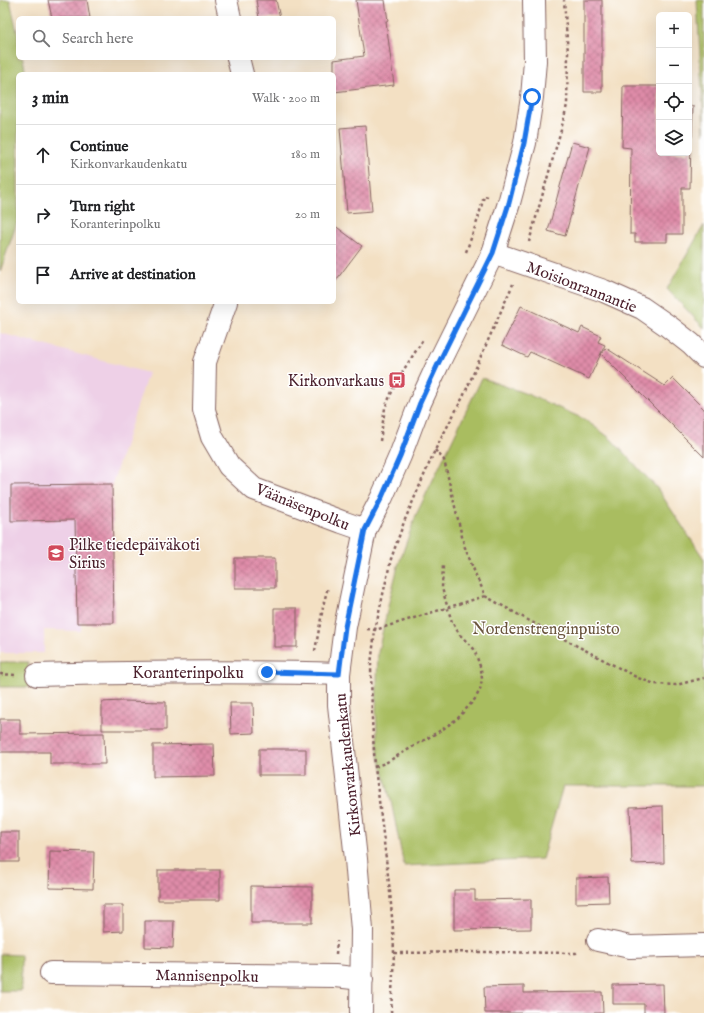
<!DOCTYPE html>
<html lang="en">
<head>
<meta charset="utf-8">
<style>
  :root { --surface:#fff; --page:#f6f6f6; --text:#202124; --muted:#757577; --line:#e0e0e0 }
  body { margin:0; font-family:"IM FELL English",serif; background:var(--page); color:var(--text) }
  .controls { position:absolute; right:12px; top:12px; display:grid; overflow:hidden; border-radius:6px; box-shadow:0 4px 16px #0002 }
  .controls button { width:36px; height:36px; display:grid; place-items:center; padding:0; border:0; border-bottom:1px solid var(--line); background:var(--surface); color:var(--text); font:20px sans-serif }
  .stop { position:absolute; width:12px; height:12px; margin:-9px; border:3px solid #1a73e8; border-radius:50%; background:#fff }
  .stop.end { background:#1a73e8; border-color:#fff; box-shadow:0 1px 4px #0008 }
  .list { margin:0; padding:0; list-style:none }
  h2 { display:flex; justify-content:space-between; align-items:center; height:52px; margin:0; padding:0 16px; font-size:17px }
  h2 small { font-size:13px; font-weight:400; color:var(--muted) }
  .list li { display:grid; grid-template-columns:26px 1fr auto; gap:12px; align-items:center; box-sizing:border-box; height:60px; padding:0 16px; border-top:1px solid var(--line) }
  .list b { display:block; font-size:15px; white-space:nowrap }
  .list p { margin:0; font-size:13px; white-space:nowrap; color:var(--muted) }
  .list em { font-size:13px; font-style:normal; color:var(--muted) }
  .icon { flex:none; width:22px; height:22px; fill:none; stroke:currentColor; stroke-width:2; stroke-linecap:round; stroke-linejoin:round }
  .map { position:relative; flex:none; width:704px; height:1013px; overflow:hidden }
  .search { position:absolute; background:var(--surface); box-shadow:0 4px 16px #0002; left:16px; top:16px; width:320px; height:44px; display:flex; align-items:center; gap:10px; box-sizing:border-box; padding:0 14px; border-radius:6px; color:var(--muted); font-size:15px }
  .panel { position:absolute; background:var(--surface); box-shadow:0 4px 16px #0002; left:16px; top:72px; width:320px; height:232px; border-radius:6px }
  .map>svg:first-child { display:block }
  .built { fill:#eed0e7 }
  .green { fill:#a9bd61; stroke:#7a6e46 }
  .building { fill:url(#building-cross-hatch) }
  .lines { fill:none; stroke-linecap:round; stroke-linejoin:round }
  .street-casing { stroke:#856360; stroke-width:24 }
  .secondary-casing { stroke:#856360; stroke-width:24 }
  .path { stroke:#856360; stroke-width:2.5; stroke-dasharray:3 3; stroke-linecap:butt }
  .street { stroke:#fff; stroke-width:22 }
  .secondary { stroke:#fff; stroke-width:22 }
  .route { stroke:#1a73e8; stroke-width:5 }
  .labels { text-anchor:middle; stroke-width:3; stroke-linejoin:round; paint-order:stroke }
  .street-label { font-size:16px; fill:#4a1f2b; stroke:#fff }
  .poi-label { font-size:16px; fill:#4a1f2b; stroke:#fff; text-anchor:end }
  .park-label { font-size:16px; fill:#6b563e; stroke:#fff }
</style>
</head>
<body>
<div class="map">
<svg width="704" height="1013" viewBox="0 0 704 1013">
  <defs>
    <pattern id="building-cross-hatch" width="8" height="8" patternUnits="userSpaceOnUse"><rect width="8" height="8" fill="#df8ca9"/><path d="M0 0l8 8M0 8l8-8" fill="none" stroke="#b7728a"/></pattern>
  </defs>
  <rect width="100%" height="100%" fill="#fff"/>
  <filter id="ink" filterUnits="userSpaceOnUse"><feTurbulence type="fractalNoise" baseFrequency=".025" numOctaves="2"/><feDisplacementMap in="SourceGraphic" scale="8" xChannelSelector="R" yChannelSelector="G"/><feConvolveMatrix kernelMatrix="1 2 1 2 8 2 1 2 1" color-interpolation-filters="sRGB"/></filter>
  <filter id="wash" filterUnits="userSpaceOnUse"><feTurbulence type="fractalNoise" baseFrequency=".012" numOctaves="4" result="noise"/><feDisplacementMap in="SourceGraphic" scale="16" xChannelSelector="R" yChannelSelector="G"/><feGaussianBlur stdDeviation="0.9" result="paint"/><feColorMatrix in="noise" values="0 0 0 0 0 0 0 0 0 0 0 0 0 0 0 0 0 1.4 0 .05"/><feComposite in="paint" operator="in"/></filter>
  <g filter="url(#wash)">
    <rect width="100%" height="100%" fill="#f3e0c3"/>
    <path class="built" d="M0,333L148,373L112,484L114,623H81V631L44,630V653H0Z"/>
    <path class="green" d="M0,0H10L18,36V58H23L26,74H18V219L0,272Z
      M697,0H704V134Z
      M704,225V328L667,289Z
      M482,378L527,394L584,419L610,438L657,488L704,559V786H563L542,859L404,866L391,801L378,753L376,709L378,652L389,602L398,566L416,515Z
      M0,662H28L30,687H0Z
      M0,954L21,955V991H0Z"/>
    <g id="blocks">
      <path class="building" d="M48,0H87L90,18H52Z
        M256,0H276L280,18H259Z
        M356,0H385L388,21H386L394,85L334,92V60L364,56Z
        M584,0H602V92H584Z
        M623,86H659V153H689V106H693L692,137L691,136L690,188H682V234H667V242H635V234H630L631,148L622,147Z
        M365,126L372,211L347,213L340,128Z
        M572,142L590,147L565,236L548,231Z
        M334,225L362,246L334,283Z
        M521,306L579,333L582,327L601,336L598,342L605,345L589,379L530,352L527,357L502,345Z
        M606,348L665,386L673,378L704,409V457L601,354Z
        M112,484L114,623H77L75,520L11,521V485Z
        M235,558H275V588H235Z
        M274,608H297V647H274Z
        M122,701L166,702V730H102V702Z
        M230,703H253L254,733L231,734Z
        M0,719H20V734L104,733L105,764H50V752H0Z
        M214,744L215,776L153,777V745Z
        M259,749H306V775H259Z
        M663,806L664,863L632,864L630,807Z
        M0,832H19V862H0Z
        M50,851L94,852L93,889L49,888Z
        M158,870H220V900H158Z
        M608,877L609,902L576,903V878Z
        M251,886L312,887V923H251Z
        M454,890H475V900L531,899V929L454,930Z
        M103,905H123V931L103,932Z
        M145,921H174L173,948L145,947Z
        M663,984L664,1013H644V1004H613V985Z
        M524,986V993L602,992L603,1013H485L484,987Z"/>
    </g>
  </g>
  <g filter="url(#ink)">
    <use href="#blocks" fill-opacity="0" stroke="#856360" stroke-width="1"/>
    <g class="lines">
      <g class="street-casing">
        <path id="street" d="M226,0L230,18
          M238,58L242,74
          M493,253L604,291L642,308L668,326L691,344L704,357
          M226,302L205,362L204,410L212,437L229,466L254,489L342,522L365,530
          M37,675C138,672 238,671 339,674
          M598,940L630,947L704,945
          M51,973L335,976L362,979"/>
      </g>
      <g class="secondary-casing">
        <path id="secondary" d="M361,1013L362,930L356,859L339,705V674L345,627L365,530L382,497L400,456L420,403L438,364L493,253L509,203L525,143L532,97L535,61L534,0"/>
      </g>
      <path class="path" d="M529,242L561,130L567,105L568,53L564,0
        M466,252L478,219L484,196L488,197
        M380,441L385,408L397,380L423,340
        M435,450L444,460L464,545L477,578L482,588L485,596L528,620L638,678L655,684L676,685L704,678
        M367,629L375,630L485,596
        M315,651L324,602L328,587
        M0,674L15,675
        M375,767L387,762L443,729L458,718L475,699L480,690L482,679L481,669L474,649L460,635L452,622L448,609L442,588L443,565
        M394,953L480,952L576,953L579,951
        M336,954L337,941
        M391,1013L394,953L393,930L390,892L375,767L372,720L371,665L375,630L391,559L404,522L435,450L463,397L513,284"/>
      <use href="#street" class="street"/>
      <use href="#secondary" class="secondary"/>
    </g>
  </g>
  <g class="lines" filter="url(#ink)">
    <path class="route" d="M267,672L339,674L345,627L365,530L382,497L400,456L420,403L438,364L493,253L509,203L524,143L532,97"/>
  </g>
  <defs>
    <g id="bus-square" transform="scale(0.9)"><rect x="-9" y="-9" width="18" height="18" rx="4" fill="#d1495b" stroke="#fff"/><path d="M-5-6H5V4H4V6H2V4H-2V6H-4V4H-5ZM-3.5-4V0h7V-4ZM-3.5 1.2v1.5H-2V1.2ZM2 1.2v1.5H3.5V1.2Z" fill="#fff"/></g>
    <g id="school-square" transform="scale(0.9)"><rect x="-9" y="-9" width="18" height="18" rx="4" fill="#d1495b" stroke="#fff"/><path d="M0-5L7-2L0 1L-7-2ZM-4 1L0 2.5L4 1V4Q0 6-4 4Z" fill="#fff"/></g>
  </defs>
  <g fill-rule="evenodd">
    <use href="#bus-square" x="397" y="380"/>
    <use href="#school-square" x="56" y="553"/>
  </g>
  <g class="labels">
    <g class="street-label">
      <text transform="translate(582 286) rotate(21)" y="6">Moisionrannantie</text>
      <text transform="translate(303 506) rotate(22)" y="6">Väänäsenpolku</text>
      <text x="188" y="678">Koranterinpolku</text>
      <text transform="translate(347 765) rotate(-96)" y="6">Kirkonvarkaudenkatu</text>
      <text transform="translate(207 975) rotate(1)" y="6">Mannisenpolku</text>
    </g>
    <g class="poi-label">
      <text x="384" y="386">Kirkonvarkaus</text>
      <text x="69" y="550" text-anchor="start">Pilke tiedepäiväkoti<tspan x="69" dy="18">Sirius</tspan></text>
    </g>
    <g class="park-label">
      <text x="546" y="634">Nordenstrenginpuisto</text>
    </g>
  </g>
</svg>
<div class="controls">
<button>+</button>
<button>−</button>
<button><svg class="icon" aria-label="locate" viewBox="0 0 24 24"><circle cx="12" cy="12" r="6"/><path d="M12 2v4M12 18v4M2 12h4M18 12h4"/></svg></button>
<button><svg class="icon" aria-label="layers" viewBox="0 0 24 24"><path d="M12 4l9 5-9 5-9-5zM3 14l9 5 9-5"/></svg></button>
</div>
<div class="stop" style="left:532px;top:97px"></div>
<div class="stop end" style="left:267px;top:672px"></div>
<div class="search"><svg class="icon" aria-label="search" viewBox="0 0 24 24"><circle cx="10" cy="10" r="6"/><path d="M15 15l6 6"/></svg>Search here</div>
<section class="panel">
<h2>3 min<small>Walk · 200 m</small></h2>
<ul class="list">
<li><svg class="icon" aria-label="ahead" viewBox="0 0 24 24"><path d="M12 20V5M6 11l6-6 6 6"/></svg><div><b>Continue</b><p>Kirkonvarkaudenkatu</p></div><em>180 m</em></li>
<li><svg class="icon" aria-label="right" viewBox="0 0 24 24"><path d="M7 20v-9h11M14 6l5 5-5 5"/></svg><div><b>Turn right</b><p>Koranterinpolku</p></div><em>20 m</em></li>
<li><svg class="icon" aria-label="arrive" viewBox="0 0 24 24"><path d="M6 21V4h12l-3 4 3 4H6"/></svg><div><b>Arrive at destination</b></div></li>
</ul>
</section>
</div>
</body>
</html>
